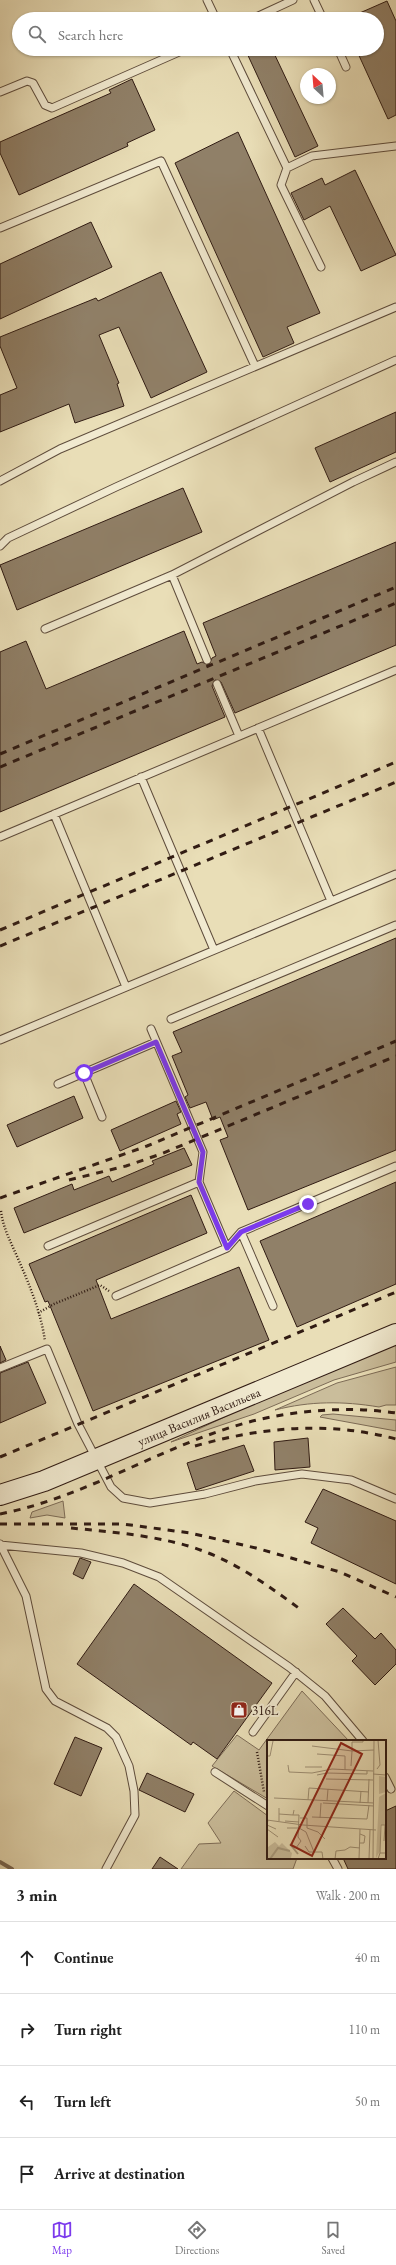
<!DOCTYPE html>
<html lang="en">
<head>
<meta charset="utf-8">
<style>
  :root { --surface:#fff; --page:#f6f6f6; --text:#222; --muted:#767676; --line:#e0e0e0; --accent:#7c3aed }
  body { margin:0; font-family:"EB Garamond",serif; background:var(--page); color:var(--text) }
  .compass { position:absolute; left:300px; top:68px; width:36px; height:36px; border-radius:50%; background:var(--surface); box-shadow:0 1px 3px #0004; rotate:334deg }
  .stop { position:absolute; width:12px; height:12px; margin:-9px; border:3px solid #7c3aed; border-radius:50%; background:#fff }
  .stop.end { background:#7c3aed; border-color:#fff; box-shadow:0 1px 4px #0008 }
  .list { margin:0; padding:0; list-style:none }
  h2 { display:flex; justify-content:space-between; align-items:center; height:52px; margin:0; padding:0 16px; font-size:17px }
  h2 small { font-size:13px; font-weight:400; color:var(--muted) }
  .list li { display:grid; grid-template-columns:26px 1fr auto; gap:12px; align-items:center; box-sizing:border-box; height:72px; padding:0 16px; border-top:1px solid var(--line) }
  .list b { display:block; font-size:15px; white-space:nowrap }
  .list em { font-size:13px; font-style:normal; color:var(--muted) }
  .icon { flex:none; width:22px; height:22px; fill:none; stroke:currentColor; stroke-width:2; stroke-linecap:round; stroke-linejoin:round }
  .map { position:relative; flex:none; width:396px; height:1869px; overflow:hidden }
  .search { position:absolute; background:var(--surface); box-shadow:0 1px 3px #0004; left:12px; right:12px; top:12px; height:44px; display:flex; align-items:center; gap:10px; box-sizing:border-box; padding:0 14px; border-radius:22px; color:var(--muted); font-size:15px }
  .sheet { height:340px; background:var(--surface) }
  nav { display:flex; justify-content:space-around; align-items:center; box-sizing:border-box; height:56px; border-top:1px solid var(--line); background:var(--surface); font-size:11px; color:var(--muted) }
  nav a { display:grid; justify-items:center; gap:2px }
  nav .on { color:var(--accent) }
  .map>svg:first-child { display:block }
  .green { fill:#cabd9b; stroke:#7d6c57 }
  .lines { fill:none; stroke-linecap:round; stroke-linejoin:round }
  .stream { stroke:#796854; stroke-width:4 }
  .building { fill:#908068; stroke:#301b13 }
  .service-casing { stroke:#5e4c3c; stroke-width:9 }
  .secondary-casing { stroke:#301b13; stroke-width:22 }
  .path { stroke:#301b13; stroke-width:2.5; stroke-dasharray:1 2; stroke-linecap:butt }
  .service { stroke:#f1ead0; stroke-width:7 }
  .secondary { stroke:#f1ead0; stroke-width:20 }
  .rail { stroke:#301b13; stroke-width:3; stroke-dasharray:7 7; stroke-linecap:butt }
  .route { stroke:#7c3aed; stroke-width:5 }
  .labels { text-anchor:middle; stroke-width:4; stroke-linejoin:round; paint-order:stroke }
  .street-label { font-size:13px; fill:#301b13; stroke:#f1ead0 }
  .poi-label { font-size:13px; fill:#301b13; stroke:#f1ead0; text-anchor:start }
  .inset-river { fill:none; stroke:#aa9c7f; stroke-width:2 }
  .inset-road { fill:none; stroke:#9f9075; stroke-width:1 }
  .view { fill:#8f2418; fill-opacity:0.15; stroke:#8f2418; stroke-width:2 }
  .inset-edge { fill:none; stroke:#301b13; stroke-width:2 }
</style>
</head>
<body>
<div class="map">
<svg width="396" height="1869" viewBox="0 0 396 1869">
  <rect width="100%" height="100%" fill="#e9deb7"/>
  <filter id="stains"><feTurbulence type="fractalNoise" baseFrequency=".005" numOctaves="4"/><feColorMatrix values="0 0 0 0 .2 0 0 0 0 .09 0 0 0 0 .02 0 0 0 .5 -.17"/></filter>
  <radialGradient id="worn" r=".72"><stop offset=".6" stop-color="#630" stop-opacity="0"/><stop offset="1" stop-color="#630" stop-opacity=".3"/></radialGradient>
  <path class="green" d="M396,1343V1362L334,1380L254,1414L171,1442L293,1385Z
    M396,1367V1405H386L379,1407C343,1401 310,1401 275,1410L337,1383Z
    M333,1414L396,1420V1431L320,1417L322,1415Z
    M63,1501L65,1518L47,1515L30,1518L32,1512Z
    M302,1691L349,1741H268V1799L212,1766L237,1735L259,1750Z
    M234,1791L268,1816V1858H297L293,1869H181L199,1844L221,1843L208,1823Z"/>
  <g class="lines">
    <path class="stream" d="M0,1862L12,1869"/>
  </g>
  <path class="building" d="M387,1L396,21V115L388,119L356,49H377V19H346Z
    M245,49H272L318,146L295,157Z
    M132,79L155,130L127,143L128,146L19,195L0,153V142L111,93L109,90Z
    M238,132L320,313L287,327L294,343L263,357L175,163Z
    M355,170L396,255L361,271L330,206L304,220L291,193L322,178L325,185Z
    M91,222L112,267L0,319V264Z
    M161,272L207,372L151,398L119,327L99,335L119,383L117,384L124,406L75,423L69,404L0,432V395L17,388L0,346V337L96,298L98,301Z
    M396,412V452L330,482L315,448Z
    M183,488L202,532L17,610L0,565Z
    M396,542V645L235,713L221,682L215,680L212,686L225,717L0,812V652L26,641L46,689L184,631L197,664L202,662L209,665L212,658L216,656L203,623Z
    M396,938V1150L248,1210L220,1140L228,1137L220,1117L213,1120L206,1102L190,1108L185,1097L188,1095L172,1056L182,1052L173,1032Z
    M74,1096L83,1118L17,1147L7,1125Z
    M176,1101L181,1112L177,1114L181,1124L120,1151L111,1130Z
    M184,1148L192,1165L24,1233L14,1208L72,1184L74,1190L109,1176L112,1182L154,1164L152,1161Z
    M396,1182V1284L297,1327L260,1241Z
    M191,1195L207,1233L96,1280L111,1319L239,1267L269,1340L93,1411L48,1301L45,1302L29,1264Z
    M0,1346L6,1360L0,1363Z
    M28,1362L46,1403L0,1423V1373Z
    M308,1438L310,1467L275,1470L274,1442Z
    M244,1445L254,1471L196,1490L187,1463Z
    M323,1489L396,1521V1584L311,1543L318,1528L305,1522Z
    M80,1558L91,1562L83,1579L73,1574Z
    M134,1584L272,1683L217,1759L193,1742L191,1745L77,1664Z
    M343,1608L375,1639L381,1633L396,1650V1664L375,1685L352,1661L357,1656L326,1624Z
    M75,1737L102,1748L81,1796L54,1784Z
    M147,1773L194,1794L185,1812L139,1790Z
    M396,1806V1869H348L343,1858H385V1811Z
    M160,1857L178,1869H152Z"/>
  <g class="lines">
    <g class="service-casing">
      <path id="service" d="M207,0L216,19
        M314,0L323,19
        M252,19L293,0
        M230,49L287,168L281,185L321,267
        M338,49L346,67
        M0,92L27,81L33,83L45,105L52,108L186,49
        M287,168L312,156L396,146
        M0,228L161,161L255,366
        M0,481L60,449L396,307
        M0,546L8,538L116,487L396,360
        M172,575L207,660
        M45,629L172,575L353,482L396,462
        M217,684L239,736
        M258,728L331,901
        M141,777L214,950
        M54,814L126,987
        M0,837L396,670
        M171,1019L396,925
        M151,1029L203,1152L199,1182L227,1248
        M0,1040L396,874
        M84,1073L102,1117
        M58,1084L156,1042
        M241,1232L273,1306
        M48,1246L199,1182
        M116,1296L227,1248L241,1232L396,1166
        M0,1368L47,1349L78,1424L111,1487L123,1498L150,1503L205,1494L255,1481L302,1474L351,1480L396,1499
        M0,1544L26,1596L46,1689L55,1701L107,1728L116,1737L129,1766L134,1791L135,1815L106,1869
        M0,1545L81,1553L123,1563L159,1577L289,1667L325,1696L363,1741
        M253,1732L296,1672
        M215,1772L268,1806
        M385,1777L391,1789
        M332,1858L338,1869"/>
    </g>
    <g class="secondary-casing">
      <g id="secondary">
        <path id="s1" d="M0,1495L44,1481L396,1334"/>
      </g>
    </g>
    <path class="path" d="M1,1211C3,1229 12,1244 19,1261C30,1286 41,1313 45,1341
      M38,1313L54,1304L100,1285L109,1291
      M257,1752L264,1792"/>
    <use href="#service" class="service"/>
    <use href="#secondary" class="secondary"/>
    <path class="rail" d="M0,754L396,587
      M0,767L396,603
      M0,930L396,762
      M0,946L396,782
      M69,1180L126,1166L161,1154L396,1056
      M0,1198L147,1146L396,1041
      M195,1446C262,1427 328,1421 396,1439
      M0,1457L396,1292
      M0,1514C87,1497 163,1445 249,1422C295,1410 348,1406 396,1413
      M0,1524H123L190,1533L256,1548L340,1572L396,1597
      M71,1528C112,1532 164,1536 203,1551C239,1564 270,1587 300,1609"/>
  </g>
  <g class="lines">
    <path class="route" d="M84,1073L156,1042L203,1152L199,1182L227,1248L241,1232L308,1204"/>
  </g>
  <defs>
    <g id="shop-square" transform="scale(0.9)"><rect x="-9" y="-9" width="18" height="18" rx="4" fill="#8f2418" stroke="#f1ead0"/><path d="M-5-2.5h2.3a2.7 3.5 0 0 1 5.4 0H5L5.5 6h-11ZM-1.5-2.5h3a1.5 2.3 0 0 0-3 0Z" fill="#fff"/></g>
  </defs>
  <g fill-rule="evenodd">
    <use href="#shop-square" x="239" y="1710"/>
  </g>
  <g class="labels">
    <g class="street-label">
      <text dy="5" stroke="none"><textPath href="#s1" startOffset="214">улица Василия Васильева</textPath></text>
    </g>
    <g class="poi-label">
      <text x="252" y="1715">316L</text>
    </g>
  </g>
  <g transform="translate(267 1740)">
    <rect width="119" height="119" fill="#e9deb7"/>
    <path d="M112,36L119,37V52L112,54ZM119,53V85H113V111L109,118L112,57ZM8,102L12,106L15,103L25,113L24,118L29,119H0L1,107Z" fill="#cabd9b"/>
    <path class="inset-river" d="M23,104L31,114M3,119L11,108L23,111"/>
    <path class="inset-road" d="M96,0V2H85V11L107,10M45,6L85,11L84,26M50,14L78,16V30M0,16H3L6,1M21,25L22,32L45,33L65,29L106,31M38,27H55M110,29L113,25L111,0M106,34L119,35M50,35L60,33L100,34V31M59,39L106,40M7,58L107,63M41,60L42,48L102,52M60,61L61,49M56,63L107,66M93,63L94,51M101,63L102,39M27,70L26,75H32L31,97L34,101L29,108M12,74L26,75M45,77L100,79L102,65M33,78H40V88L51,92L58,99M53,78L54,63M0,80L36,85L109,90M1,80L0,85L9,89M12,81V68M18,81L32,82M20,88H32L39,92L47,112M0,89L11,97M93,94L98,96L97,103H93M117,101L118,85M38,106L42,112H55L56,119M113,113L114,85H119M68,119L69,111L78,110L83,107L93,108M92,119L93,89M102,119L103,90M106,119L107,0M111,119L113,113H119"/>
    <path class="view" d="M74,3L95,14L45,116L24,105Z"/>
    <rect width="119" height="119" class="inset-edge"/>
  </g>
  <rect width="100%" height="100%" filter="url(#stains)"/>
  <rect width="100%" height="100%" fill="url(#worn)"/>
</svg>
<svg class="compass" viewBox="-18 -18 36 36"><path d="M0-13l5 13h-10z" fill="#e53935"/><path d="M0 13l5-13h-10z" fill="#767676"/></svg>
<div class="stop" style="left:84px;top:1073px"></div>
<div class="stop end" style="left:308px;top:1204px"></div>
<div class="search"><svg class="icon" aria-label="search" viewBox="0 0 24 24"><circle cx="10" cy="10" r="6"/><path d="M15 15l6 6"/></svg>Search here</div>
</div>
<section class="sheet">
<h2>3 min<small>Walk · 200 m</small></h2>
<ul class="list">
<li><svg class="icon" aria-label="ahead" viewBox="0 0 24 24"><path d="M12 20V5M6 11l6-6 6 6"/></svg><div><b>Continue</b></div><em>40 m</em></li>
<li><svg class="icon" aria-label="right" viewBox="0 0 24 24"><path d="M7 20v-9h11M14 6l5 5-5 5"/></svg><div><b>Turn right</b></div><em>110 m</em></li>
<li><svg class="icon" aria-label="left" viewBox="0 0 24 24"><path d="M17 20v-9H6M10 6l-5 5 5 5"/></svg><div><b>Turn left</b></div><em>50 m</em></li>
<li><svg class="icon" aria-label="arrive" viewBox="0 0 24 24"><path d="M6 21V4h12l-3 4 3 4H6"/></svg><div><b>Arrive at destination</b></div></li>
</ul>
</section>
<nav>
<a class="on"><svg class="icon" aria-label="map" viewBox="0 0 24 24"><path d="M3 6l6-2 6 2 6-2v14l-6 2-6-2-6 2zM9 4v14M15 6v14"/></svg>Map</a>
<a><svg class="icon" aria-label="directions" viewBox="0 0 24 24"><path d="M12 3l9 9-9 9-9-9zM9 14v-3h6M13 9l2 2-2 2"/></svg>Directions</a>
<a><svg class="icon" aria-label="saved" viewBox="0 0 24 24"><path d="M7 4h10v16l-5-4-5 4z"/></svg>Saved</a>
</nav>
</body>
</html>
